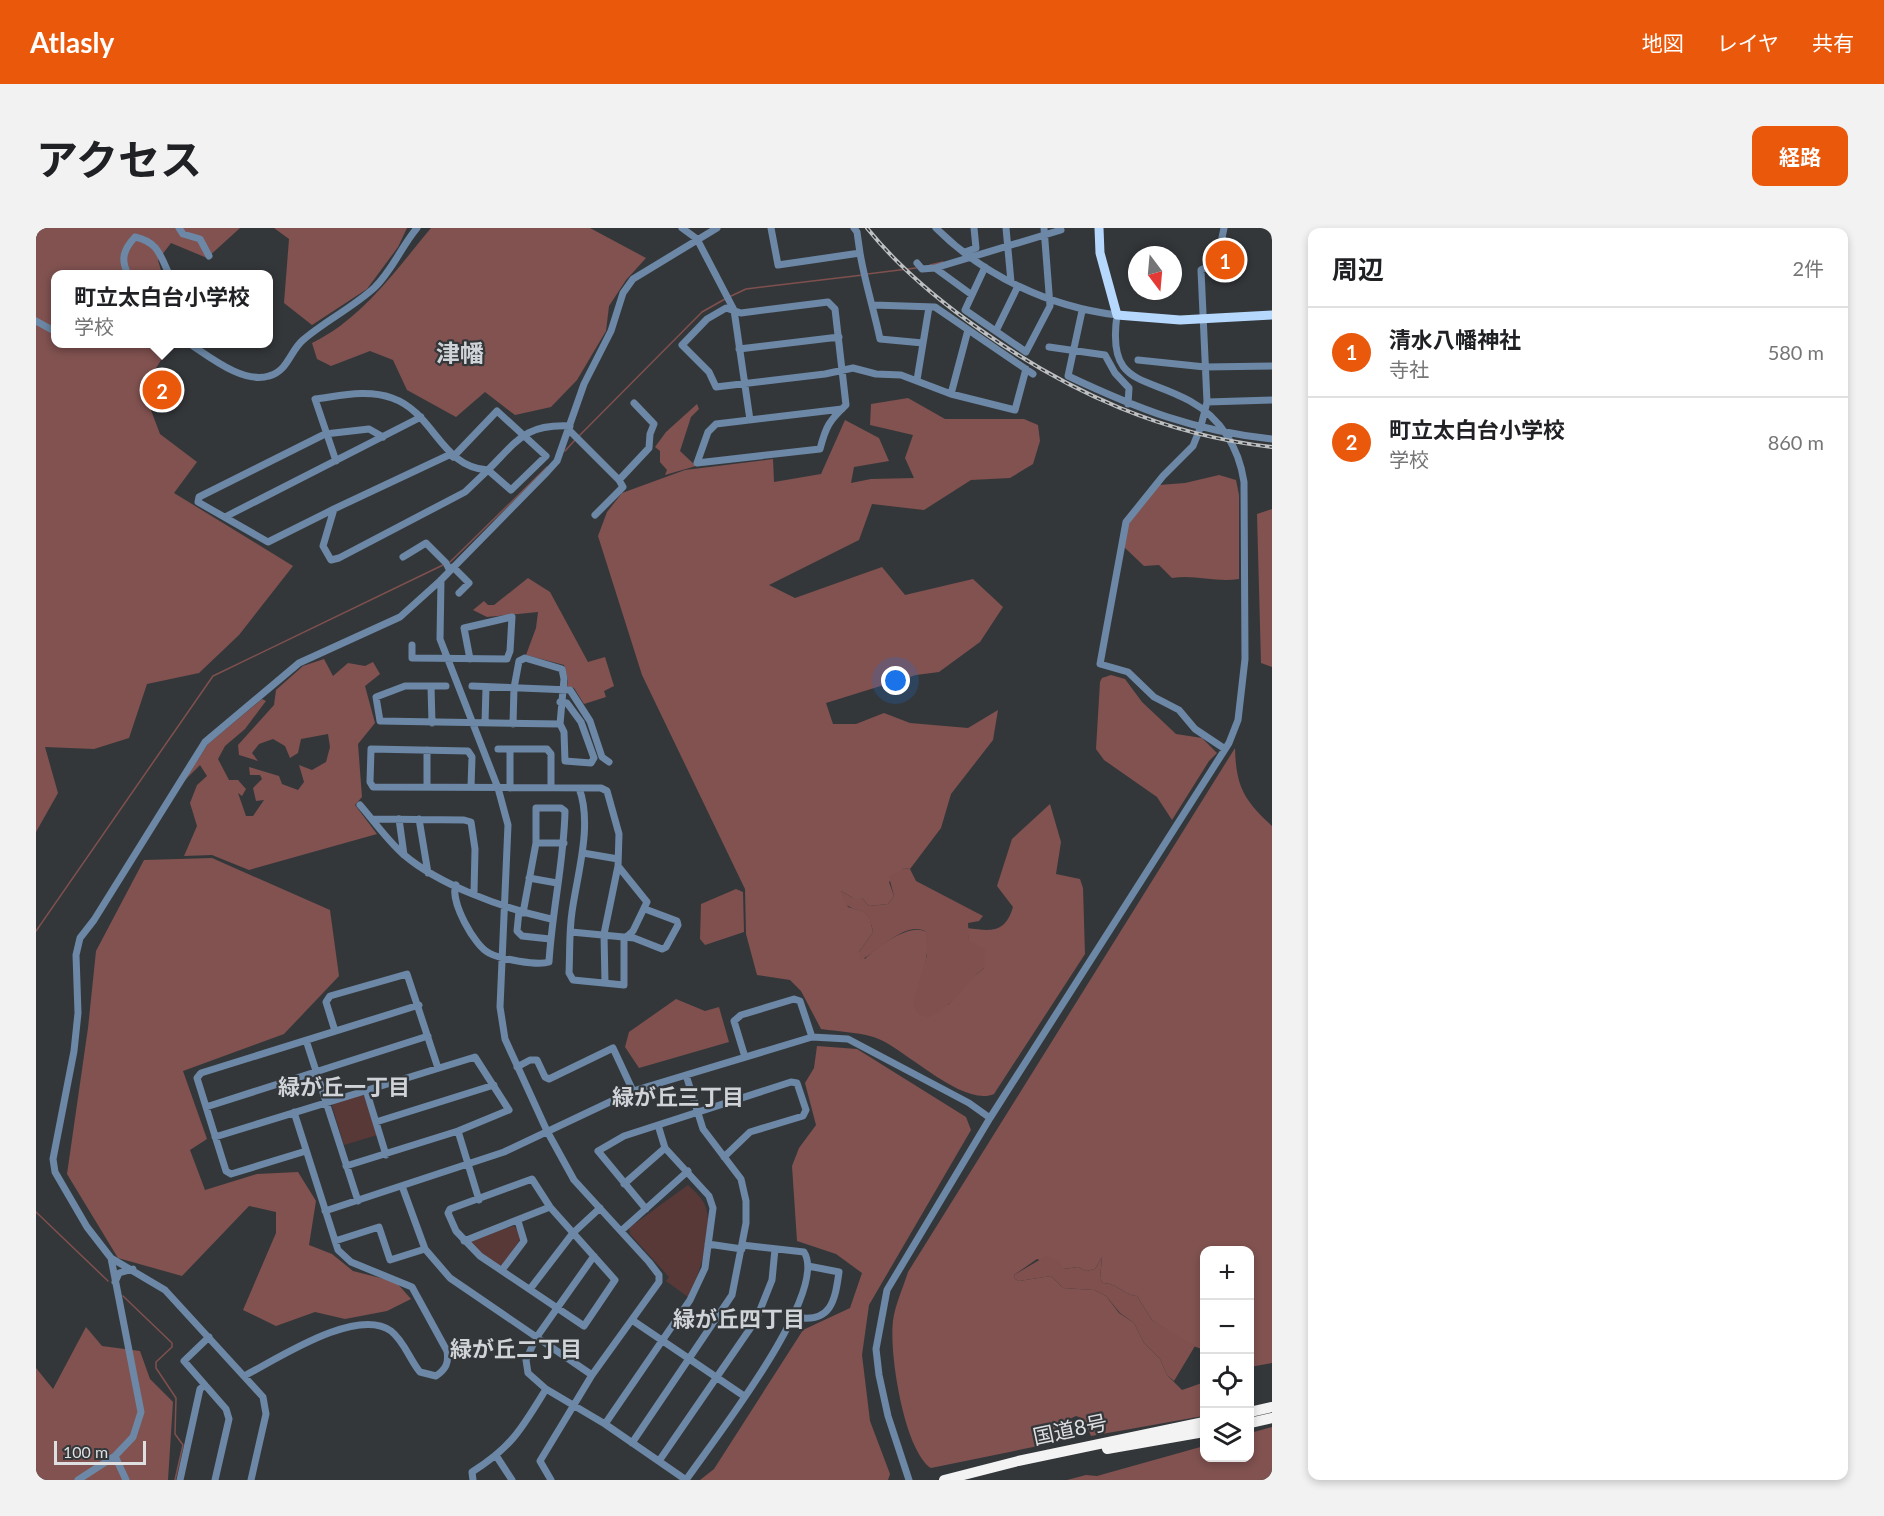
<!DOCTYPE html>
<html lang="ja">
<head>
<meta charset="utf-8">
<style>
  :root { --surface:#fff; --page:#f2f2f2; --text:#202124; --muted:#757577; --line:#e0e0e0; --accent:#ea580c }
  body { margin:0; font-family:Lato,"Noto Sans JP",sans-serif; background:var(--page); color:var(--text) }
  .controls { position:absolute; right:18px; bottom:18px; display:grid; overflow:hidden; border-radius:12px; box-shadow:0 3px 9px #0003 }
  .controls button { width:54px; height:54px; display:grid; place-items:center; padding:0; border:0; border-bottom:2px solid var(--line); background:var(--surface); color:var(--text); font:30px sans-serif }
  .compass { position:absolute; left:1092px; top:18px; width:54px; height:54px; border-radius:50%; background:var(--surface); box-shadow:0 3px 9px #0003; rotate:164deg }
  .scale { position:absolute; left:18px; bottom:15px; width:92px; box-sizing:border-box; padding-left:6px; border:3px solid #dddfe1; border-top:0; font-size:16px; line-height:21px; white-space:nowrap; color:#dddfe1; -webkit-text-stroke:4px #34373a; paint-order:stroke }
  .you { position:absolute; left:860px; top:453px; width:21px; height:21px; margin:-15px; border:4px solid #fff; border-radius:50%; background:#1a73e8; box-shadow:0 0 0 9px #1a73e833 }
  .badge { display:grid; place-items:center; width:39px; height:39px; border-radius:50%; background:var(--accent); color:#fff; font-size:20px; font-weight:700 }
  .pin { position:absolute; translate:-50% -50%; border:3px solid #fff; box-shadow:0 2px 6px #0006 }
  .popup { position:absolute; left:15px; top:42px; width:222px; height:78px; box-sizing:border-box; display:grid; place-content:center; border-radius:12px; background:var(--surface); filter:drop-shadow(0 2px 4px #0005); font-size:20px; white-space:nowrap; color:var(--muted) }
  .popup b { font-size:22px; color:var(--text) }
  .popup::after { content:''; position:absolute; left:50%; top:100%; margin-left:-12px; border:12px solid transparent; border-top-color:var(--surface) }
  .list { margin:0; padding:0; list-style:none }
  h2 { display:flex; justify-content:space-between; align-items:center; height:78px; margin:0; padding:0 24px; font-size:26px }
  h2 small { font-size:20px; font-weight:400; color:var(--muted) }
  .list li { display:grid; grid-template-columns:39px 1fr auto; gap:18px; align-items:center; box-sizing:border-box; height:90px; padding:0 24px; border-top:2px solid var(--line) }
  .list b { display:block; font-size:22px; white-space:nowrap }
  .list p { margin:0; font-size:20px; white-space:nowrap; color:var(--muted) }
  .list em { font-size:20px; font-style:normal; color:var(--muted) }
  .icon { flex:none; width:33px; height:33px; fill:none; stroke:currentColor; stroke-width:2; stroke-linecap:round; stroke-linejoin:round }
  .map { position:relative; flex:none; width:1236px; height:1252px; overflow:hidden; border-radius:12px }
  header { display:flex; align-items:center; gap:36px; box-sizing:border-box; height:84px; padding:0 30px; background:var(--accent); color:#fff }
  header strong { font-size:28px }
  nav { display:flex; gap:33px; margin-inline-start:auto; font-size:21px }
  .intro { display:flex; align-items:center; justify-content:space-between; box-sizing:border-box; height:144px; padding:0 36px }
  h1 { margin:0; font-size:42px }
  .button { padding:15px 27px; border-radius:12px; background:var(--accent); color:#fff; font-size:21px; font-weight:700 }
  main { display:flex; gap:36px; padding:0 36px }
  aside { flex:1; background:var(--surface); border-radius:12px; box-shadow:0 3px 9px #0003 }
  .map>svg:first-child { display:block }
  .green { fill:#593938 }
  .forest { fill:#815250 }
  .water { fill:#7f504e }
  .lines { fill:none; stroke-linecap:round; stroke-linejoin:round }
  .stream { stroke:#7f504e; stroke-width:1.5 }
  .minor { stroke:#6c88a6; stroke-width:7 }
  .major { stroke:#b6d8fd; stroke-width:9 }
  .highway { stroke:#f3f3f3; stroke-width:10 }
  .rail-casing { stroke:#bdbfc1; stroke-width:4 }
  .rail { stroke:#34373a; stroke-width:1.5; stroke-dasharray:4.5; stroke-linecap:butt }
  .labels { text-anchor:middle; stroke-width:4.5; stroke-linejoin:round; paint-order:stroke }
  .street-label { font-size:21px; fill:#dddfe1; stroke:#34373a }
  .neighbourhood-label { font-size:22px; font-weight:bold; fill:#d0d4d8; stroke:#34373a }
  .quarter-label { font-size:24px; font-weight:bold; fill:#d0d4d8; stroke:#34373a }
</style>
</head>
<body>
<header>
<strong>Atlasly</strong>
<nav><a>地図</a><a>レイヤ</a><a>共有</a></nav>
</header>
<div class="intro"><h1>アクセス</h1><a class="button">経路</a></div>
<main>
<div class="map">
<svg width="1236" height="1252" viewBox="0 0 1236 1252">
  <rect width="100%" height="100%" fill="#34373a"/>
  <path class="green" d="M326,866L329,868L341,907L308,917L296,878L298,876Z
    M652,957C658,963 664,968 668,975C680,999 663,1047 652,1069L630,1053L633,1049L594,1006L593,1000Z
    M478,998L486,1008L467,1038L464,1039L433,1015L434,1012Z"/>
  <path class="forest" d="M0,0H204L171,30L135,15L122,32L126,46H20V116H135L107,161L124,206L161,234L138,265L257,338L203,407L163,445L111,456L93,510L58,521L9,519L22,565L0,604Z
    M238,0H371L362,19L331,61L276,97L248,75L253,11Z
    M395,0H554L610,30L590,52L573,78L570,103L541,152L515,179L479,187L449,164L420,189L371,162L357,132L334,123L295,138L281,131L276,115C326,91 360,42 395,0Z
    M872,170L909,191H988L1002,197L1004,213L997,236L974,250L935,252L888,282L836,276L823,312L733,357L759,370L846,339L869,367L937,351L967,379L944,414L903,444L880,447L790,475L797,496H820L848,485L874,495L932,500L962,482L957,512L915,566L905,600L874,641L868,640L853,654L858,668L852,676L833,678L826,670H817L805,663L812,679L829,684L834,691L837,704L823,724L829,731C840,719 875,694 890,704L893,713L887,749L912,777L934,752L948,740L933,712L931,700C955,703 969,706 977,679L961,658L976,611L1014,576L1025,614L1020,646L1044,651L1047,660L1049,726L958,866C928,879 873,825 845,812C828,804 804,804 785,801L765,763L754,752L721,747L710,706L709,661L606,447L562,308L571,284L586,265L649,242L737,231L738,254L785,246L809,192L843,210L853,233L818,239L815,255L835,251L878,250L869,230L877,207L834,197L835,176Z
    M661,176L663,181L655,189L644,223L660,238L629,247L631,242L624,234V223L619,219L630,204Z
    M1183,247L1200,252L1203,267V351C1180,355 1159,346 1136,350L1123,337L1108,338L1088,319L1092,294L1123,257L1149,255Z
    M1236,281V439L1225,435L1221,286Z
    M492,350L514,364L552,434L569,429L578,458L568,463L570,469L548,476L538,460L531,458L532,452L528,437L490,427L500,400L502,384L451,389L437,382L448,373L452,377H458Z
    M288,431L297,448L312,435L329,438L337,434L344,446L329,458L339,495L322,516L326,569L319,577L341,606L213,642L176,627L148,628L161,598L154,575L161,557L171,548L164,537L149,552L172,516L226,471L230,473L209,501L189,518L182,531L193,552H202L210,561L206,568L202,565L210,588H217L228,572L220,573L217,560L226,551L224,547H214L213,539L243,548L246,556L262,562L268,554L263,537L276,542L290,534L294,519L292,506L265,511L262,525L254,530L249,518L237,511L223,516L216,525L222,533L203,527L202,517L238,477L240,462L267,438Z
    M1075,447L1089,451L1106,474L1140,506L1166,510L1181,525L1173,533L1136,592L1121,569L1068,532L1060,521L1064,454L1066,450Z
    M1199,520C1200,559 1208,572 1236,598V1135L1214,1139V1022H1168V1122L1152,1116L1116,1092L1101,1068C1088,1067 1081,1055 1067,1055L1064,1051L1066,1029L1059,1041L1050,1043L1042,1039L1027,1041L1001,1031L978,1047L979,1051L983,1053L1015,1048L1027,1060L1058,1062L1070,1068L1083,1085L1098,1095L1108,1115L1124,1131L1131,1147L1146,1162L1166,1155L1167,1188L1055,1208L1048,1191L1040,1188L1025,1195L1007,1217L895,1240C868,1222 853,1125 857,1093C859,1077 867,1060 872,1044Z
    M176,630L294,682L303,748L248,806L147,843L171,911L154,922L169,962L221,946L262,944L280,973L273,1017L296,1026L317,1043L360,1054L375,1071L351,1083L309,1091L279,1084L240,1098L207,1082L240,1005V984L213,978L146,1048L82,1030L31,946L52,800L60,723L108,632Z
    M781,818L821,821L930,889L935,902L833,1077L826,1127L834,1193L854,1246L852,1252H664L678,1241L767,1102L814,1080L826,1045L800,1026L761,1013L756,938L763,920L780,897L769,855L778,840Z
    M50,1099L66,1118L104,1123L114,1151L137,1174L132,1252H0V1140L17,1161Z
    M1236,1199V1252H1031L1050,1247L1061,1248L1168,1218V1230H1214V1205Z"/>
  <path class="water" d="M868,640L874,641L880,653L947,688L943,693L932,695L933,712L949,722L948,740C929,755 916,781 892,789L883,787L877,776L891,727L890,704C871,691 840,725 825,732L823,724L837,704C832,677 826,688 809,676L805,663L817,670H826L833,678L852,676L858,668L853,649Z
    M700,661L707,664L708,704L669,717L664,711L665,676Z
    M640,771L669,783L683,779L693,814L603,840L589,819L593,804Z
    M1010,1028L1023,1033L1027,1041L1042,1039L1050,1043L1059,1041L1066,1029L1064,1051L1067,1055C1081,1055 1088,1067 1101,1068L1116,1092L1159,1118L1138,1153L1131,1147L1124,1131L1108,1115L1098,1095L1084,1085L1070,1068L1058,1062L1027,1060L1015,1048L983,1053L979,1051L978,1047Z"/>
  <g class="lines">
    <path class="stream" d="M894,37L907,34
      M831,46L880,40
      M693,69L710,61L827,47
      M542,209L666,84L689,71
      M529,223L539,212
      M414,334L511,239
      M0,703L177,448L407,337
      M0,984L72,1053
      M87,1068L136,1115V1119L120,1134V1140L140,1170L139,1206L147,1217L139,1252"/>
    <path class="minor" d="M143,0L147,6L164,11L173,28
      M646,0L661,11L698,82L714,192
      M735,0L742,37L824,25L821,4L818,0
      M970,0L975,54
      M1188,0L1181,34L1165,42L1171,174L1165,198L1157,218L1127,248L1090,294L1064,436L1092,444L1118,469L1143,482L1159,501L1189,521
      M929,24L940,20L938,0
      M824,25C829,55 838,82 844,111L887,115
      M881,35L886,41L899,40L1025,2
      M949,39L929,82L990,124L1014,78L1008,0
      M899,40L936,67
      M92,46C84,31 88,21 99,9C122,14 124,27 133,46
      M837,77L899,79L997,146
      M1046,83L1032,148C1102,181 1158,203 1236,211
      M0,93L20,104
      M960,103L982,58
      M154,116C174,129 207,156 233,148C252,143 254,123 267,112C289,93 316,80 338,60C356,43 365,19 381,0
      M1013,119L1069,127L1079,145L1093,160L1092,176
      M703,121L803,109
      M1102,132L1169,139L1236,138
      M881,152L893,79
      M915,166L932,102
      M1171,174L1236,172
      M806,181L680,196L672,204L661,235L784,221C790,198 793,193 810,177L799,81L792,74L705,85L690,80L671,91L646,117L673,144L680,159L789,146L817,140L840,146L865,147L915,166L979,182L990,141
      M533,202L583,252
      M415,226L298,281L287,318L295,332L303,330L429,264L452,242L475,262L510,228L461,183L417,229
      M300,233L279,171C304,168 331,161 356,170C399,185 404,239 452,242C482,212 489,196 534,198
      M298,281L232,314L162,274L163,269L289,206L333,201L347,209
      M559,287L587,259L583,252L613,220L614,206L618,196L598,175
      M189,289L385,189
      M367,329L390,315L410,335L414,343
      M417,339L433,355L423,365
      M376,417V430L471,431L474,423L476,389L428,400L434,431
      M395,458L396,495
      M410,458H369L340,469L344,493L524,496L528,504L529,533L555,535L558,530L545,494L531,475L524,474
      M436,458L534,462L554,493L566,529L573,534
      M449,495L450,459
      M477,496L478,460L483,433L489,430L526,441L528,451L524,496
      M462,521H511L515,526V559
      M474,521V560
      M391,559V522
      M435,559L436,529L432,523L335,521L334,554L337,559L565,560L571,563L583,606L582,638L611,674L597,703L588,711V757L537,752L533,745C534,725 533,704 536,684C541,647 557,597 543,560
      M324,577C338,593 351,612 367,626C403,657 469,681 515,691
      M337,591L428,592L435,594L439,621L438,665
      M363,591L368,627
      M383,591L392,645
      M500,615H528
      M547,625L582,631
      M493,650L521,655
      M420,657C413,672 439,719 453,725C464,731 502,738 513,734C516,683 528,634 529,583L525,580H500V615L487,685
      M483,683L481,703L486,708L514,711
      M535,704L598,710L626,721L630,719L642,697L641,693L609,681
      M569,755L568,706L582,638
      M299,803L290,774L294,768L371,746L402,840
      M270,812L322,973
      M709,829L698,793L705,787L758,771L764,773L776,809
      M481,839L494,832H501L509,849L513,851L577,820L597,863
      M330,862L350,927
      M170,879L392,808
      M340,894L458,857
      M422,903L443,972
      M179,909L439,829L473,882L422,903L310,938
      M270,923L195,946L190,943L161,850L165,845L383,777
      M496,951L514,979L579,1052L548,1098L444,1028L420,1003L412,985L414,981Z
      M588,956L629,920
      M366,958L389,1021L414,1050L556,1147L623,1054V1047L613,1034L538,952L511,903L469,811L464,779L472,597L462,560L404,411L405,352
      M610,981L562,923L588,908L755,854L761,855L770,882L767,888L714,904L688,929
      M289,983L468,924L597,863L776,809L812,811L933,875L954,890
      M585,1003L652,943
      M299,1013L343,999L354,1032L389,1021
      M428,1013L514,979
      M672,1016L706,1021
      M558,1028L500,1110L490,1132L492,1145L510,1161L569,1196L650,1252C676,1214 794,1065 768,1024L706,1017
      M466,1042L488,1013L482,993
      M79,1054L83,1045L97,1041
      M494,1061L537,1005L564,980
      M759,1089C795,1096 799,1073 803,1044L772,1038
      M596,1092L708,1168
      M173,1109L148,1133L190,1181L193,1191L179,1252
      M210,1147C241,1131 321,1078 355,1103C368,1113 374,1132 384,1144L400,1148C410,1141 413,1135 411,1123L376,1059L315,1034L302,1022L258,884
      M569,1196L654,1072L669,1040L677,980L673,968L629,920L622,897
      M596,1215L696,1067L710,995V973L705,951L667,901L650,847
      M79,1228L90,1252
      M461,1229L476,1252
      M623,1233L720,1092L736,1052L739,1021
      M42,1252L79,1228L97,1209L105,1184L75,1030
      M144,1252L164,1161L169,1157
      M215,1252L230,1186L227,1169L129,1062L75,1030L51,999L19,944L17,931L38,823L42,785L40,727L44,710L58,692L169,514L263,435L364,389L405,352L511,244L521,233L548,156L575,103L587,65L597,51L681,0
      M437,1252L436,1244C476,1219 486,1200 510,1161
      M515,1252L504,1233L556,1147
      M873,1252L852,1188L843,1147L840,1121L851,1062L954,890L1193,515L1202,492L1209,431L1208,254C1203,220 1185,190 1154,173C1107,147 1071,158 1081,87C1014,79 948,48 900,0"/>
    <path class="major" d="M1063,0L1064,25L1081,87L1144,92L1236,87"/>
    <path class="highway" d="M1214,1184L1236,1179
      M1214,1195L1236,1190
      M1071,1221L1168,1204
      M908,1252L982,1233L1168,1194"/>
    <g class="rail-casing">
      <path id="rail" d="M831,0C864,41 903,73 946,103C1034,165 1128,207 1236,219"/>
    </g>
    <use href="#rail" class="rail"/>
  </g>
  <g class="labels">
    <g class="street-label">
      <text transform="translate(1034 1202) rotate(-12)" y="7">国道8号</text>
    </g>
    <g class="neighbourhood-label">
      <text x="308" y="867">緑が丘一丁目</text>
      <text x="642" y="877">緑が丘三丁目</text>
      <text x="703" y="1099">緑が丘四丁目</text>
      <text x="480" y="1129">緑が丘二丁目</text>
    </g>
    <g class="quarter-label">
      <text x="424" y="134">津幡</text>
    </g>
  </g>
</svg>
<div class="controls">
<button>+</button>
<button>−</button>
<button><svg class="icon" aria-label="locate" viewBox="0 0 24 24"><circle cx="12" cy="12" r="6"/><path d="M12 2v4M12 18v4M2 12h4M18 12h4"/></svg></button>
<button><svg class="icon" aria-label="layers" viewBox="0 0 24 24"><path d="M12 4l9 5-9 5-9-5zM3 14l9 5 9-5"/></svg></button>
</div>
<svg class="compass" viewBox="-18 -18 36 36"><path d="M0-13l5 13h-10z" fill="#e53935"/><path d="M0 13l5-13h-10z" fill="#757577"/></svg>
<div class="scale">100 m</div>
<div class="you"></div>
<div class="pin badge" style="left:1189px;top:32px">1</div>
<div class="pin badge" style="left:126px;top:162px">2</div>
<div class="popup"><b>町立太白台小学校</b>学校</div>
</div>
<aside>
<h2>周辺<small>2件</small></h2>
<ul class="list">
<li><span class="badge">1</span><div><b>清水八幡神社</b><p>寺社</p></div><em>580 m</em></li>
<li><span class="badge">2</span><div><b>町立太白台小学校</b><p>学校</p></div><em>860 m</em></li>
</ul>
</aside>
</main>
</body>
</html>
